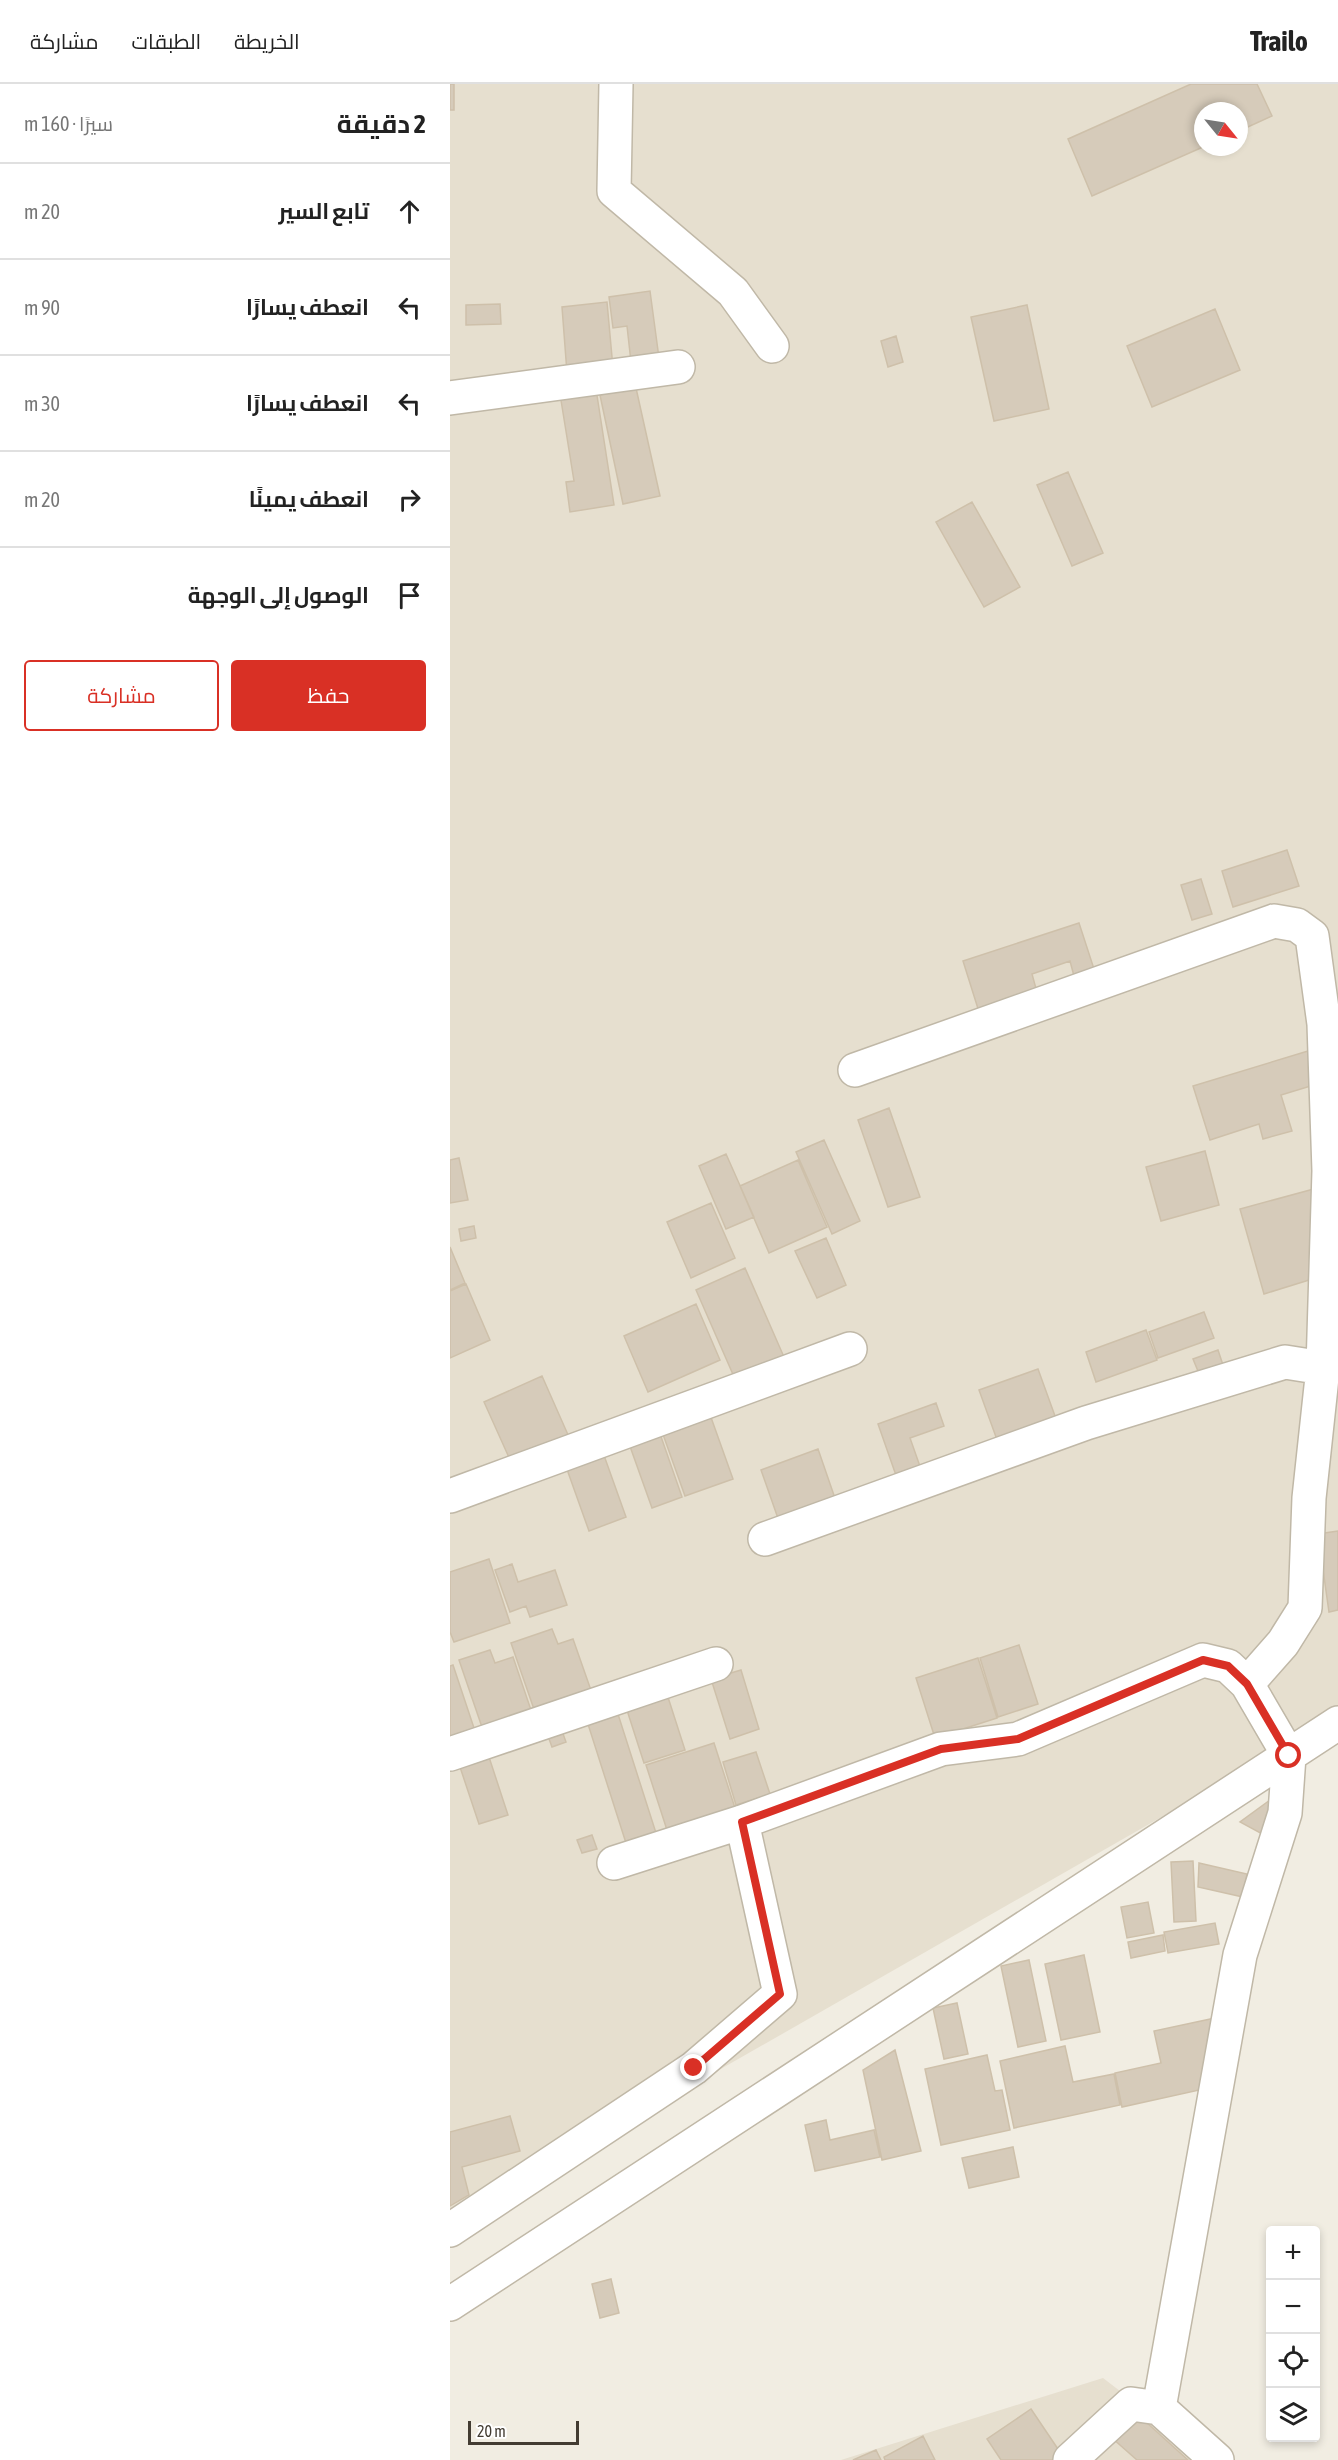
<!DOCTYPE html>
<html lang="ar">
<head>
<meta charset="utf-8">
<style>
  :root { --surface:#fff; --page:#f6f6f6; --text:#222; --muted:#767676; --line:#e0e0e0; --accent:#d93025 }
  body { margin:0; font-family:"Asap Condensed",Cairo,sans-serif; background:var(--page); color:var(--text); direction:rtl }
  .controls { position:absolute; right:18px; bottom:18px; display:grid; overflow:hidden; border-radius:6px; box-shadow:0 3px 9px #0003 }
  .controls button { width:54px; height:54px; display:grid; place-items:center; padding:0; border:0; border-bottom:2px solid var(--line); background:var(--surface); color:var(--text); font:30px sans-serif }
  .compass { position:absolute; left:744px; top:18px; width:54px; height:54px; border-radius:50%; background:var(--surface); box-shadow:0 3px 9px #0003; rotate:120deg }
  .scale { position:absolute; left:18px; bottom:15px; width:111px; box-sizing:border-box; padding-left:6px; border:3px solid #433c32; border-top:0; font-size:16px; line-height:21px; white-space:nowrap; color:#433c32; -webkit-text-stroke:4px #fff; paint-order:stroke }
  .stop { position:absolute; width:18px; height:18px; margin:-14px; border:4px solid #d93025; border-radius:50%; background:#fff }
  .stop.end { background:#d93025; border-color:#fff; box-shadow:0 2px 6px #0008 }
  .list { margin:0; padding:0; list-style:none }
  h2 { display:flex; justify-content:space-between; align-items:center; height:78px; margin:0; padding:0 24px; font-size:26px }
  h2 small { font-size:20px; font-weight:400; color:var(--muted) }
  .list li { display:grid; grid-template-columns:39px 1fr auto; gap:18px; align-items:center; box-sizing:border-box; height:96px; padding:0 24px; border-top:2px solid var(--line) }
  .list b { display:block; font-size:22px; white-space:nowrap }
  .list em { font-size:20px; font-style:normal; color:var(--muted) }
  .actions { display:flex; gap:12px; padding:18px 24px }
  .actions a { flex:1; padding:14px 0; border:2px solid var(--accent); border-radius:6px; text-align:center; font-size:21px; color:var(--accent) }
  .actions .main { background:var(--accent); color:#fff }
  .icon { flex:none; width:33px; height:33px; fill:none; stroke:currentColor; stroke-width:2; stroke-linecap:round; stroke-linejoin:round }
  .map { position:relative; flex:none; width:888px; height:2376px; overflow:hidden; direction:ltr }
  header { display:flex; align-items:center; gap:36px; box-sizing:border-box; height:84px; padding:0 30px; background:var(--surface); border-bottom:2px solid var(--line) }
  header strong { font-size:28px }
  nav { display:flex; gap:33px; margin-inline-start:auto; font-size:21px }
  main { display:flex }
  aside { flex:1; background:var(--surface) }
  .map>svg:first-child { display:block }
  .residential { fill:#e6dfcf; fill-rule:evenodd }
  .building { fill:#d6cbba; stroke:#cec0aa; stroke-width:1.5 }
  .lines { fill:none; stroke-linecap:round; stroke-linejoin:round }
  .minor-casing { stroke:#c0b8a7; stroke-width:36 }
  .minor { stroke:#fff; stroke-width:33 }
  .route { stroke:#d93025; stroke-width:8 }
</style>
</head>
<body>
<header>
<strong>Trailo</strong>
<nav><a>الخريطة</a><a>الطبقات</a><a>مشاركة</a></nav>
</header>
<main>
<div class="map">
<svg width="888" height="2376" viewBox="0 0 888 2376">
  <rect width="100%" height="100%" fill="#f1ede2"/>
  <path class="residential" d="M0,0H888V1632L0,2140ZM753,27H789V63H753Z
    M653,2294L760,2376H391Z"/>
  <path class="building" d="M0,0H4V26H0Z
    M741,0H807L822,32L789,47V27H753V63L642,112L618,55Z
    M200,207L209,274L181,278L177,242L163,244L159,213Z
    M157,218L163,284L117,289L112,223Z
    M50,220L51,240L16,241V221Z
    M577,221L599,325L544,337L521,233Z
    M765,225L790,286L702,323L677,262Z
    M446,252L453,278L438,283L431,257Z
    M186,304L210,412L173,420L150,311Z
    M146,305L164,421L120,428L116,398L124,397L110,310Z
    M618,388L653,469L622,482L587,401Z
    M522,418L570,503L534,523L486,438Z
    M837,766L849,802L783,823L772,787Z
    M751,795L762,830L742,836L731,801Z
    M629,839L644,885L624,892L620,877L582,890L588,912L530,931L513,877Z
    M858,967L864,1001L831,1011L842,1047L813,1055L809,1040L760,1056L743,1002Z
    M439,1024L470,1113L438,1123L408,1036Z
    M374,1056L410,1137L382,1150L346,1068Z
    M755,1067L769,1121L711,1137L696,1083Z
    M276,1070L304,1133L276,1145L249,1082Z
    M9,1074L18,1116L0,1119V1076Z
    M348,1076L377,1143L319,1169L290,1102Z
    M871,1103L869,1193L814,1210L790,1125Z
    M261,1119L285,1174L241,1194L217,1138Z
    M24,1142L26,1154L11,1157L9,1145Z
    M376,1154L396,1201L367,1214L345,1167Z
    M0,1163L15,1199L0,1206Z
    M295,1184L334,1273L285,1295L246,1206Z
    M16,1200L40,1256L0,1274V1207Z
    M246,1220L270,1276L198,1308L174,1252Z
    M754,1228L764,1254L708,1274L699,1248Z
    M696,1246L707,1276L646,1298L636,1268Z
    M768,1266L774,1284L750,1292L743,1275Z
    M588,1285L609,1343L550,1364L529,1306Z
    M92,1292L119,1353L61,1378L34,1318Z
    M486,1319L494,1342L460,1354L472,1388L448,1397L428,1340Z
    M258,1325L283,1395L235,1412L210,1342Z
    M208,1344L232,1413L202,1424L177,1354Z
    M151,1363L176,1433L139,1447L114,1377Z
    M368,1365L387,1420L330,1440L311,1386Z
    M888,1447V1526L879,1528L868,1450Z
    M39,1475L60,1539L4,1558L0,1548V1488Z
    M62,1480L68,1498L105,1486L117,1521L80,1533L76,1522L60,1528L45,1486Z
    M102,1545L108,1560L123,1555L143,1612L86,1631L61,1559Z
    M569,1561L588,1620L548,1633L530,1574Z
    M40,1566L45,1579L63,1573L83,1632L34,1649L9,1576Z
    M528,1574L547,1634L485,1654L466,1594Z
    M3,1581L25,1647L0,1655V1582Z
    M291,1586L309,1645L280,1655L261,1595Z
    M216,1607L235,1666L194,1679L175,1620Z
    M167,1627L206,1749L176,1759L137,1637Z
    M112,1647L116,1658L102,1663L98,1652Z
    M264,1659L285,1724L217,1746L196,1681Z
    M306,1668L320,1710L286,1721L273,1678Z
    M38,1670L58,1731L29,1740L9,1680Z
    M820,1716L826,1718L814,1751L790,1738Z
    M142,1751L147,1765L132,1769L127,1756Z
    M743,1777L746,1837L724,1838L721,1778Z
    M749,1779L797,1790L793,1813L748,1803Z
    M698,1818L704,1849L677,1854L671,1823Z
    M765,1839L769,1860L718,1869L714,1848Z
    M713,1851L715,1867L681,1874L678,1858Z
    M634,1871L650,1948L611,1956L595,1880Z
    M579,1876L596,1957L568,1963L551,1882Z
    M507,1919L518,1970L494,1975L483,1924Z
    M765,1934L754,2005L672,2023L665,1989L711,1979L704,1947Z
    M615,1962L623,1998L664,1990L670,2021L564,2044L550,1977Z
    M445,1966L471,2067L432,2076L413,1986Z
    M537,1971L545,2007L552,2006L560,2046L491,2061L475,1985Z
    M60,2032L70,2067L12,2083L19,2111L0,2122V2048Z
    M376,2036L380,2056L424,2046L430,2073L365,2087L355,2041Z
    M563,2063L569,2093L519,2104L512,2074Z
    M161,2195L169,2229L150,2234L142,2200Z
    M581,2325L610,2368L603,2376H551L537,2355Z
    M685,2328L738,2376H687L662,2354Z
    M473,2352L485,2376H435L434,2373Z
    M426,2366L431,2376H403Z"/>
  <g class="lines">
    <g class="minor-casing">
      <path id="minor" d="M166,0L164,107L283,208L322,262
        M0,314L228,283
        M405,986L824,837L847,841L862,852L874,940L879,1087L873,1284L859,1414L855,1524L833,1559L797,1600
        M0,1412L400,1265
        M315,1455L636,1339L835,1278L873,1284
        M0,1670L266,1580
        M164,1779L292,1738L491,1665L568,1655L753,1576L778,1582L797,1600L839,1672L835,1729L790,1871L709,2324
        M0,2146L244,1984L330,1910L292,1738
        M0,2220L888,1639
        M620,2376L681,2320L709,2324L767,2376"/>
    </g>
    <use href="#minor" class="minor"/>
  </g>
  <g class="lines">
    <path class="route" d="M244,1984L330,1910L292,1738L491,1665L568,1655L753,1576L778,1582L797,1600L839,1672"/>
  </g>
</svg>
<div class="controls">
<button>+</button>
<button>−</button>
<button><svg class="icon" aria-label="locate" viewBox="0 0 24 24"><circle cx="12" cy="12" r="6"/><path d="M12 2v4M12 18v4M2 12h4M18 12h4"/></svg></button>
<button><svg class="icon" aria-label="layers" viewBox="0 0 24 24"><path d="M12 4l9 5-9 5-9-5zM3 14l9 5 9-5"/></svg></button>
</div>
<svg class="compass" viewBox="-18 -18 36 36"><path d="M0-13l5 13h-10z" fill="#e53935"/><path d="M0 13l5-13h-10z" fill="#767676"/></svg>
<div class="scale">20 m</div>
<div class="stop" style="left:839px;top:1672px"></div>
<div class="stop end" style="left:244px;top:1984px"></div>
</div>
<aside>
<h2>2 دقيقة<small>سيرًا · 160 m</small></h2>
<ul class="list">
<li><svg class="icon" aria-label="ahead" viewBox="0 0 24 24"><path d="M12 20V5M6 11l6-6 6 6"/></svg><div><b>تابع السير</b></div><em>20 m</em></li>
<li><svg class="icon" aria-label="left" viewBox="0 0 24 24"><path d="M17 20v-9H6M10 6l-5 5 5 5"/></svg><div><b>انعطف يسارًا</b></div><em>90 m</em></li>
<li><svg class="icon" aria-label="left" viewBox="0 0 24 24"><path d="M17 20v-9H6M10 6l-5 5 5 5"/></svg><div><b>انعطف يسارًا</b></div><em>30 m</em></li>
<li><svg class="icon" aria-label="right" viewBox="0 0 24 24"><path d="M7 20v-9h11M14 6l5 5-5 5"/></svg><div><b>انعطف يمينًا</b></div><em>20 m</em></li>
<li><svg class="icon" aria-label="arrive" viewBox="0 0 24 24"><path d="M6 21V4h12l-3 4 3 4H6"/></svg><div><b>الوصول إلى الوجهة</b></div></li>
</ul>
<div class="actions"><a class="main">حفظ</a><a>مشاركة</a></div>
</aside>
</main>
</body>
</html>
